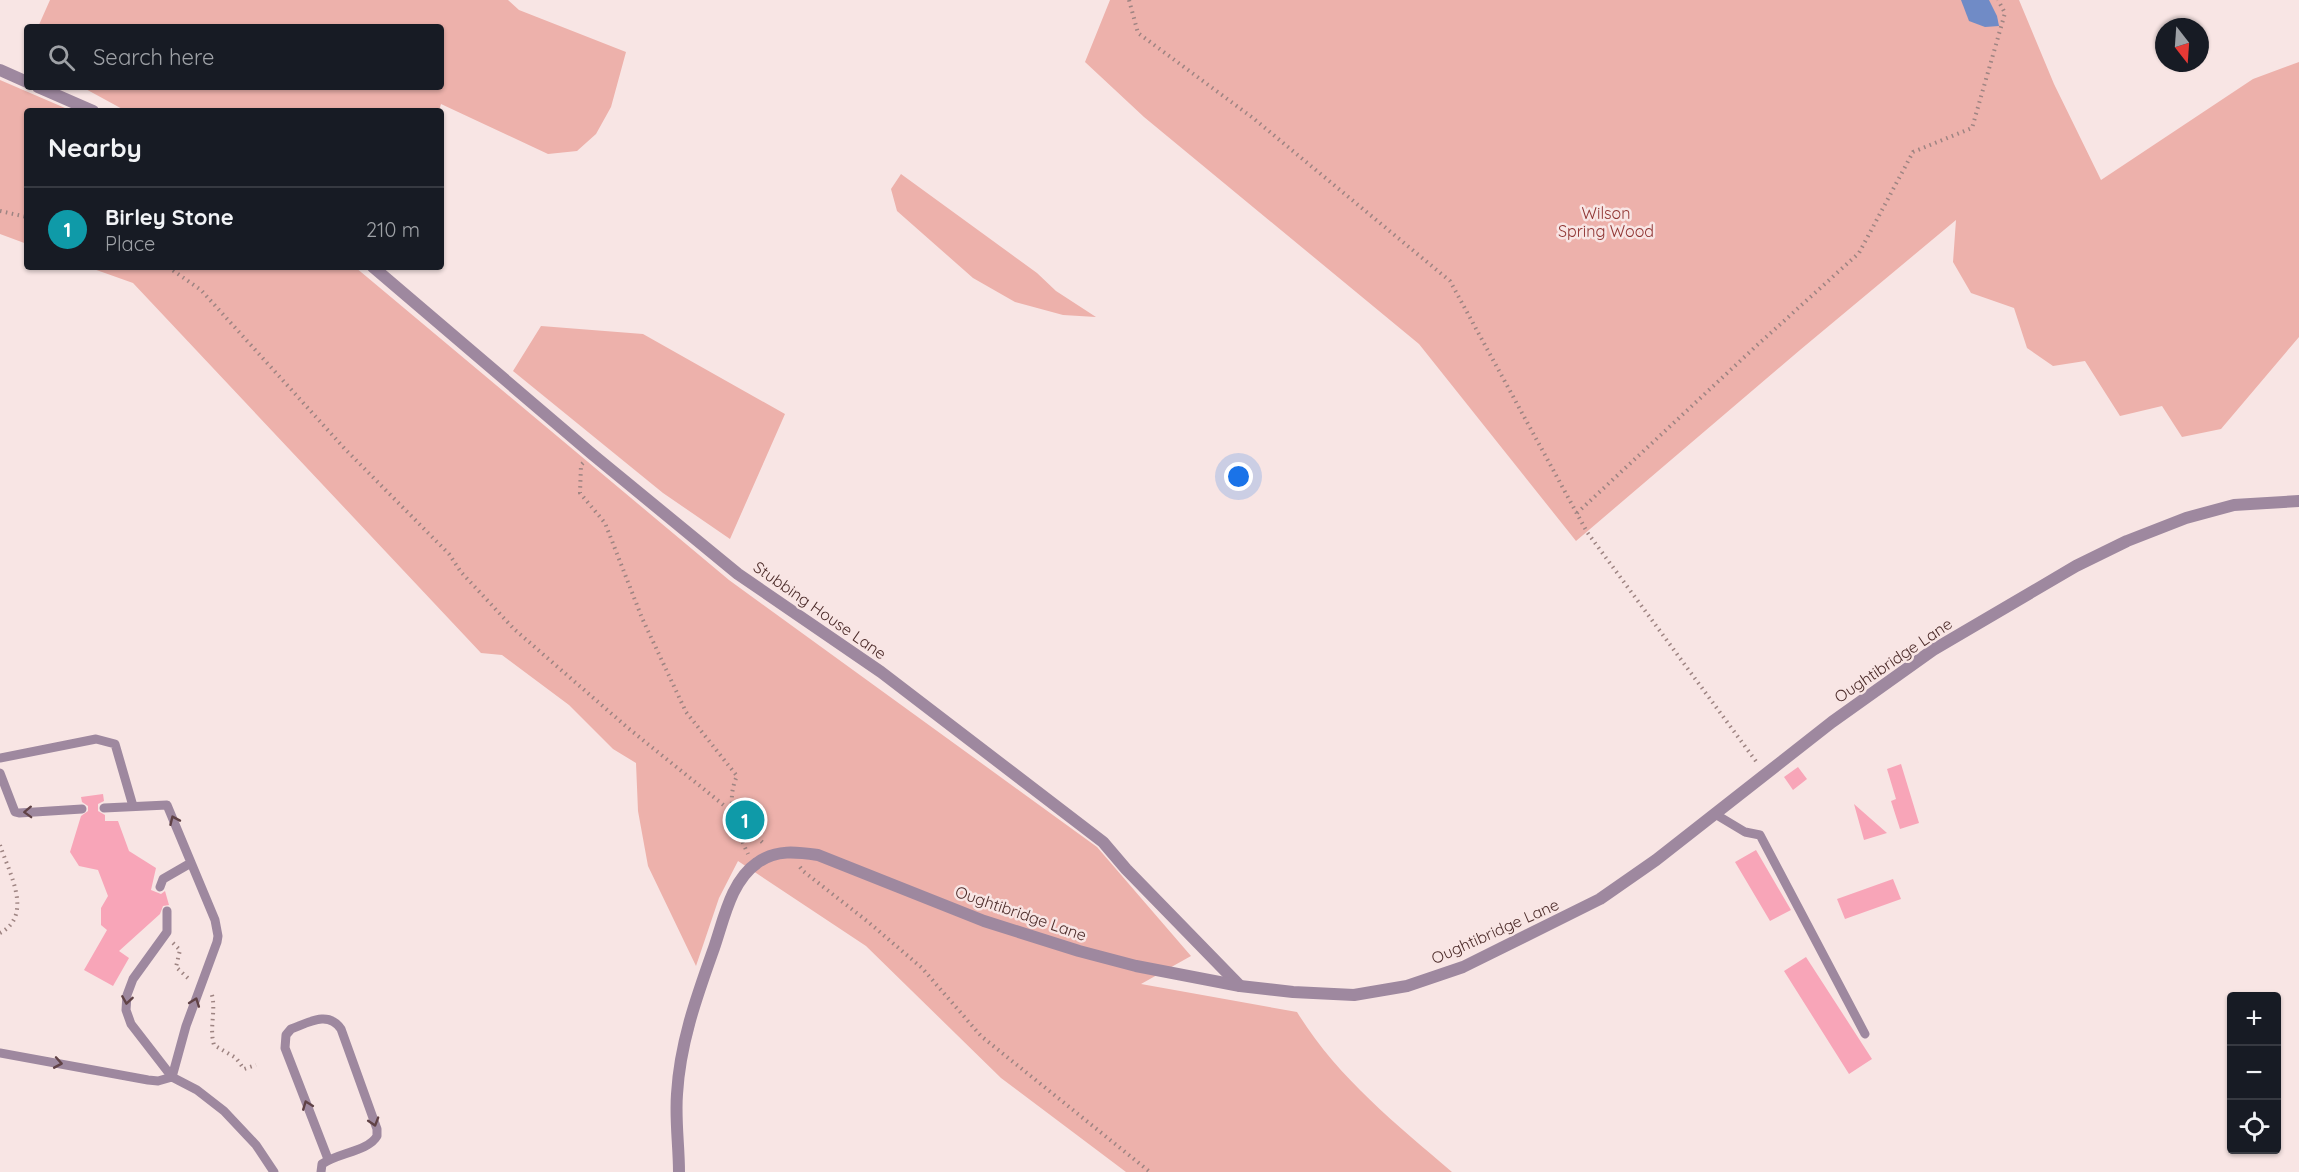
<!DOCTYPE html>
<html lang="en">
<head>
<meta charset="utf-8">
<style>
  :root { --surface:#171b24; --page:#242831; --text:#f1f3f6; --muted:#9ea1a6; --line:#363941; --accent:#3c838b }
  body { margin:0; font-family:Quicksand,sans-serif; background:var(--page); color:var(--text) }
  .controls { position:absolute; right:18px; bottom:18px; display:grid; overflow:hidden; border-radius:6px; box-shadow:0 2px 4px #0004 }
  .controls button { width:54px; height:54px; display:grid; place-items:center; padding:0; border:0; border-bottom:2px solid var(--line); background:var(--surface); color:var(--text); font:30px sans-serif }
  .compass { position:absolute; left:2155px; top:18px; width:54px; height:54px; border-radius:50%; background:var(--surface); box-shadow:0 2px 4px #0004; rotate:163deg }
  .you { position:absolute; left:1239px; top:477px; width:21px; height:21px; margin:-15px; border:4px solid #fff; border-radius:50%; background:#1a73e8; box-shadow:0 0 0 9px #1a73e833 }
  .badge { display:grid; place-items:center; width:39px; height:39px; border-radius:50%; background:var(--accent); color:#fff; font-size:20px; font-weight:700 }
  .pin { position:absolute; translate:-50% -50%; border:3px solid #fff; box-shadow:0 2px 6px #0006 }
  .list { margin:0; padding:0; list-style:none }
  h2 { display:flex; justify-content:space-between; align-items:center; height:78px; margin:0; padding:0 24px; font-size:26px }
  h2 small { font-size:20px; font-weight:400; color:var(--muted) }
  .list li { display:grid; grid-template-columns:39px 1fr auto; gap:18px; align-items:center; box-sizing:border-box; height:84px; padding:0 24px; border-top:2px solid var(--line) }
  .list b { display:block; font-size:22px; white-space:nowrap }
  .list p { margin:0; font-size:20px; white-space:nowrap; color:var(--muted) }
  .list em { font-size:20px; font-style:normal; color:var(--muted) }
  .icon { flex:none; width:33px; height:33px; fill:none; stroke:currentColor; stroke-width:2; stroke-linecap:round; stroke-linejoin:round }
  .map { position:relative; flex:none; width:2299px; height:1172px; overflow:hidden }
  .search { position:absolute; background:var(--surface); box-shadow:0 2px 4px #0004; left:24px; top:24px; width:420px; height:66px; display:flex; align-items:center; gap:15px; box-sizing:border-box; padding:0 21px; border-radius:6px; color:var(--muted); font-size:22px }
  .panel { position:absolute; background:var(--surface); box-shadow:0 2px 4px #0004; left:24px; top:108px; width:420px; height:162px; border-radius:6px }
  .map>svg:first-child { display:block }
  .green { fill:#edb1ab }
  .water { fill:#708bc6 }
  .building { fill:#f8a5b8 }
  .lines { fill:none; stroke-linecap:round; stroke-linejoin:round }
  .path { stroke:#9e8482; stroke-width:4; stroke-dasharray:1.5 4.5; stroke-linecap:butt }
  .service { stroke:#9e889f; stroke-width:9 }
  .minor { stroke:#9e889f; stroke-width:12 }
  .tertiary { stroke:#9e889f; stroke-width:12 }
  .oneway { stroke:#604246 }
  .labels { text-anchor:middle; stroke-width:5; stroke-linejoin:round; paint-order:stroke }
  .park-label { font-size:16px; fill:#903533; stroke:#f8e5e4 }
  .street-label { font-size:16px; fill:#4c2b29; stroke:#f8e5e4 }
</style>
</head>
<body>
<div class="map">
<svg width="2299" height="1172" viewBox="0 0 2299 1172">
  <rect width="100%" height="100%" fill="#f8e5e4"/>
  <path class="green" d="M50,0H508L519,10L626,52L611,107L596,134L577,151L548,154L441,104L439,111H126L82,87H441V27H38Z
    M1110,0H2019L2054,84L2101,180L2253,79L2299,62V337L2221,429L2182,437L2162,406L2120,416L2085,361L2053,366L2027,348L2014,308L1971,293L1953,262L1956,220L1800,350L1576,541L1419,344L1144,117L1085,62Z
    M0,80L72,111H27V244L0,234Z
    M901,174L1037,273L1056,291L1096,317L1063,315L1015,302L973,278L897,211L891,189Z
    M88,267H355L729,580L1097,847L1191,956L1141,984L1297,1012C1337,1077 1395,1123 1452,1172H1126L1001,1078L866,946L738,861L719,898L696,966L648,866L638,811L636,763L613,749L569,705L502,655L481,653L133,283Z
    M541,326L643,334L785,414L730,539L663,493L513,371Z"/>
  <path class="water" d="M1961,0H1989L1997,16L1999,26L1985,27L1969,21Z"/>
  <path class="building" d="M1901,764L1919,823L1900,829L1891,801L1896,799L1887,769Z
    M1798,767L1807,779L1793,790L1784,777Z
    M103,794L104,801L98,804V811L105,815V821H118L129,851L156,868L151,890L161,894L165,891L169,905L163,906L160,914L119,951L129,958L113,986L84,970L107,930L101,925V908L108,896L98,870L79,866L70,852L81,816L88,811V806L82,802L81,797Z
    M1854,804L1887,833L1864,840Z
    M1756,850L1791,910L1770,921L1735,862Z
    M1893,879L1901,899L1845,919L1837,899Z
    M1806,957L1872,1059L1849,1074L1784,971Z"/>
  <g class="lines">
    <path class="path" d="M1129,0L1138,33L1253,118L1450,281L1587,532L1758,764
      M0,211L27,217
      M168,267L201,290L345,449L449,554L461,572L514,629L628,728L731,811L764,844
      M583,463L581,465L580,493L605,523L642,618L686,712L737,776C725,802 736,829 748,854
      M1577,513L1753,349L1859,253L1913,152L1972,128L2005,13L1998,0
      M0,845C9,873 34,915 0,933
      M800,867L803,871L867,921L922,968L981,1036L1150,1172
      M173,943L180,950L176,967L190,980
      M212,995C216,1012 209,1028 214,1045L236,1058L244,1069L256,1065"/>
    <path class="service" d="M0,758L96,739L115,744L133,806
      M0,773L15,812L19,813L82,809
      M1715,814L1745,832L1760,835L1865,1034
      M160,887L163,879L189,864
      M167,911V932L133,979L127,995L126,1010L131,1024L172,1077L197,1090L224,1111L256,1145L274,1172
      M0,1053L148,1080L158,1081L172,1077L186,1026L217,942L218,936L215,920L167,805L104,808
      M321,1172L322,1164C337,1153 369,1151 377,1136V1129L341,1029C328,1010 308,1023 291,1029L286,1035L285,1048L328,1159"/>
    <path class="minor" d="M0,70L27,82
      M38,87L93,111
      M373,267L592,454L738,574L881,672L1103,842L1126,869L1240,986"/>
    <path class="tertiary" d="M679,1172C679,1146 675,1120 677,1094C680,1042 697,996 714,948C724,919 731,881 757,863C776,849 797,852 818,855L984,921L1079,951L1136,966L1240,986L1293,992L1354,995L1407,986L1463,967L1600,899L1656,860L1832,722L1933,650L2076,566L2127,541L2186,518L2234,505L2299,501"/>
  </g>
  <defs><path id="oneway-chevron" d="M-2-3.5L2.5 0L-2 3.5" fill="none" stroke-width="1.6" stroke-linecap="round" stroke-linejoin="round" transform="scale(1.5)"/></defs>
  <g class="oneway">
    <use href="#oneway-chevron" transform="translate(28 812) rotate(178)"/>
    <use href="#oneway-chevron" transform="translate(174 820) rotate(-114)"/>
    <use href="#oneway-chevron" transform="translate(127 1000) rotate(99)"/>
    <use href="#oneway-chevron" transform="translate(195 1002) rotate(-70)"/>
    <use href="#oneway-chevron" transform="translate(58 1063) rotate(10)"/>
    <use href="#oneway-chevron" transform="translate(307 1105) rotate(-111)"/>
    <use href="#oneway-chevron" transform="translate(374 1122) rotate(73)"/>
  </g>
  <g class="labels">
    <g class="park-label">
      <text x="1606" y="219">Wilson<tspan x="1606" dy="18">Spring Wood</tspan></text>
    </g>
    <g class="street-label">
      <text transform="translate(820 610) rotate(35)" y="6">Stubbing House Lane</text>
      <text transform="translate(1893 660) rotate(-34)" y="6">Oughtibridge Lane</text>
      <text transform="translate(1021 913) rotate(19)" y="6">Oughtibridge Lane</text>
      <text transform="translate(1495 931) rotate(-24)" y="6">Oughtibridge Lane</text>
    </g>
  </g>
</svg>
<div class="controls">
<button>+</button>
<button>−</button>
<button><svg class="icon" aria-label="locate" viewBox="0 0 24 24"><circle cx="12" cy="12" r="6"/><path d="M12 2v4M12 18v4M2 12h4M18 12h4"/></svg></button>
</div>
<svg class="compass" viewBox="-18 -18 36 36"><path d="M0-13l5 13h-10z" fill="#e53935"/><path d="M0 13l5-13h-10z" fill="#9ea1a6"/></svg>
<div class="you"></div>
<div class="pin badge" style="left:745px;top:820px;background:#0f9aa8">1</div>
<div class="search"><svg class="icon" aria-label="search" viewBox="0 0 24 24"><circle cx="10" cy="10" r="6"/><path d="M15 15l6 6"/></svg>Search here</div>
<section class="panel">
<h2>Nearby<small></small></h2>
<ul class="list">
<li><span class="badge" style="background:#0f9aa8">1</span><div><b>Birley Stone</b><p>Place</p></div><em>210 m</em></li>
</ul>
</section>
</div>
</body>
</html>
